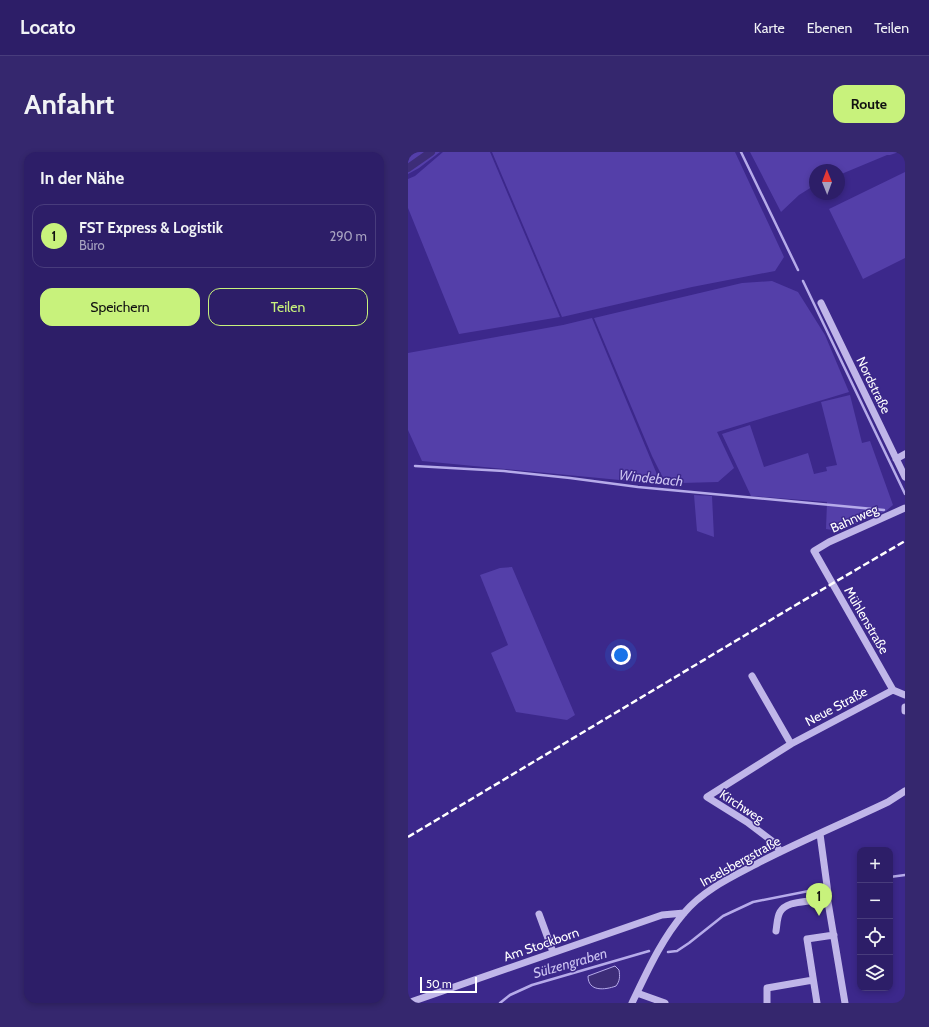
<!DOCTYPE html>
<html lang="de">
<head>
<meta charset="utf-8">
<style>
  :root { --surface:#2d1e68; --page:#35276e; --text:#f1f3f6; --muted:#a7a2c0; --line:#483c7c; --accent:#c8f27c }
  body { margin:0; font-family:Cabin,sans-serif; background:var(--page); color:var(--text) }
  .controls { position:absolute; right:12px; bottom:12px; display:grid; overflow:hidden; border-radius:8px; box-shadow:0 2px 6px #0003 }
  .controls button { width:36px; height:36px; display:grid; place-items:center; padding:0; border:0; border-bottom:1px solid var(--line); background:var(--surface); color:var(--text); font:20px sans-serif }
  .compass { position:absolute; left:401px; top:12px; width:36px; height:36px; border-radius:50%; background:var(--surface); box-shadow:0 2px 6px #0003; rotate:359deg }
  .scale { position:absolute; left:12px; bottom:10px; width:57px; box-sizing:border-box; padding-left:4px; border:2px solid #fff; border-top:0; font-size:11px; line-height:14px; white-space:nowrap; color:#fff; -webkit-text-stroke:3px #3c288b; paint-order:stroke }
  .you { position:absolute; left:213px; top:503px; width:14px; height:14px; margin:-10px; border:3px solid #fff; border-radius:50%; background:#1a73e8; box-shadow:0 0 0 6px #1a73e833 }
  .badge { display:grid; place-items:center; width:26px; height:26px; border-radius:50%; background:var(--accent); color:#111; font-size:13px; font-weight:700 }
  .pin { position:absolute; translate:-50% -33px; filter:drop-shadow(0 1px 2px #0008) }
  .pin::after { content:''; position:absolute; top:21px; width:14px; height:12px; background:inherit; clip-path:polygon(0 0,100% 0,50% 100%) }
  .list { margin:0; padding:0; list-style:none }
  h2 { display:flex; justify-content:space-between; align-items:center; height:52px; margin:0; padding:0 16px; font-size:17px }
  h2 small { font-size:13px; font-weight:400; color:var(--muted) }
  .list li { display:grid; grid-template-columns:26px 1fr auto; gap:12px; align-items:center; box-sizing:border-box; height:64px; margin:0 8px 8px; padding:0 8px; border:1px solid var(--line); border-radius:12px }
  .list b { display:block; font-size:15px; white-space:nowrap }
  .list p { margin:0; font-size:13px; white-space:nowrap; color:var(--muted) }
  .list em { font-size:13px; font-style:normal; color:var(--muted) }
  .actions { display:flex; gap:8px; padding:12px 16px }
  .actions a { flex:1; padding:9px 0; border:1px solid var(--accent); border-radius:12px; text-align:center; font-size:14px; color:var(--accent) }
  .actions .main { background:var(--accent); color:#111 }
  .icon { flex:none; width:22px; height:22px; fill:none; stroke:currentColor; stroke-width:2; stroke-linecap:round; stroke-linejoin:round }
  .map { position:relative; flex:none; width:497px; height:851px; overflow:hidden; border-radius:12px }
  header { display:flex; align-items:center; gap:24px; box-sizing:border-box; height:56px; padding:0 20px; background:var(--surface); border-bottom:1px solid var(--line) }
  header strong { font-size:19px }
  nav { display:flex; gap:22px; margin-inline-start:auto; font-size:14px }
  .intro { display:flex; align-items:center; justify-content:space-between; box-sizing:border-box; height:96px; padding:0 24px }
  h1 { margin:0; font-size:28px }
  .button { padding:10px 18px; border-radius:12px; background:var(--accent); color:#111; font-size:14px; font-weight:700 }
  main { display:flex; gap:24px; padding:0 24px }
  aside { flex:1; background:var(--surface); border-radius:12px; box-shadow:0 2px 6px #0003 }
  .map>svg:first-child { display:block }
  .green { fill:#543fa9 }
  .water { fill:#3d2d78; stroke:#b6abea }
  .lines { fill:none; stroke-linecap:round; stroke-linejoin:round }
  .stream { stroke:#b6abea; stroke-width:2.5 }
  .canal { stroke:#3d2d78; stroke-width:8 }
  .minor { stroke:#c0b6e9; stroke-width:7 }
  .rail { stroke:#fff; stroke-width:2.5; stroke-dasharray:7 3; stroke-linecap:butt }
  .labels { text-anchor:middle; stroke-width:3; stroke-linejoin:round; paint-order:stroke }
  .street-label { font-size:13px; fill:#fff; stroke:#3c288b }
  .water-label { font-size:14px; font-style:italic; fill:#cbc2f1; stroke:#3c288b }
</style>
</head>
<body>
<header>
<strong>Locato</strong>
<nav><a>Karte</a><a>Ebenen</a><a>Teilen</a></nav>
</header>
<div class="intro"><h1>Anfahrt</h1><a class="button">Route</a></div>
<main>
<aside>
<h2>In der Nähe<small></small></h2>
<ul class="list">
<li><span class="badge">1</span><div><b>FST Express &amp; Logistik</b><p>Büro</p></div><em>290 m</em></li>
</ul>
<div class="actions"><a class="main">Speichern</a><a>Teilen</a></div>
</aside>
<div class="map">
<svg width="497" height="851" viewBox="0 0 497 851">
  <rect width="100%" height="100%" fill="#3c288b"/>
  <path class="green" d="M0,0H32L11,16L0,22Z
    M35,0H82L152,165L51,182L0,56V27L7,24Z
    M84,0H327L376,105L367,119L284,135L154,165Z
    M342,0H491L482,3H479L431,23V18H407V33L391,43L373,60Z
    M497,20V106L455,127L421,57Z
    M364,129L390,140L417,183L441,240L309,280L326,316L310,330L273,331L255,326L244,304L186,166L334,131Z
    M184,166L253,332L14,309L0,278V201L155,173Z
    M442,243L454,291L462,289L485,353L478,359L431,379L418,377L419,350L343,344L314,282L342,273L356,315L400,301L406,322L419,319L418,315L429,313L413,250Z
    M286,343L304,344L306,385L289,379Z
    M104,415L167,563L159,568L108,560L83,501L100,493L72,423L92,416Z"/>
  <path class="water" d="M207,814L211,818C212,824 212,829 208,834C197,838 180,840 180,824Z"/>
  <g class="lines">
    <path class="stream" d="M333,0L390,118
      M395,129L497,342
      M7,314L96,319L162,326L230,335L476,358
      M482,725L497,723
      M260,800L269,799L281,791L315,764L345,750L416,736
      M92,851L102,843L124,833L241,799"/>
    <path class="canal" d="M0,16L23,0"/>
    <path class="minor" d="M413,151L497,325
      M488,307L497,302
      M497,356L421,390L406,399L485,538L497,543
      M344,524L383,592
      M497,555V559
      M372,700L368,692L339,670L299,645L383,592L485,538
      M419,744L437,851
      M131,762L145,800
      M368,779C369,773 369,765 372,760C380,746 407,752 419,744L420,741L412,682
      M229,841L257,851
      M0,851L254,763L276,761
      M224,851C239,820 253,788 276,761C296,737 326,724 354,709C395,688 438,670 480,650L497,639
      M359,851V836L405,828
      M409,851L399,787L426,783"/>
    <path class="rail" d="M0,685L381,457L497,389"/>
  </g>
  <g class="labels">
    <g class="street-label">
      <text transform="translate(466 233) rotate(64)" y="5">Nordstraße</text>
      <text transform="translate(446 366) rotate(-24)" y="5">Bahnweg</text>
      <text transform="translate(459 468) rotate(60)" y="5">Mühlenstraße</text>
      <text transform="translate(428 554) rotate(-28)" y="5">Neue Straße</text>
      <text transform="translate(334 654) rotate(33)" y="5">Kirchweg</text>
      <text transform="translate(332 709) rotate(-29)" y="5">Inselsbergstraße</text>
      <text transform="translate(133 792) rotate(-19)" y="5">Am Stockborn</text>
    </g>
    <g class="water-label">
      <text transform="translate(243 326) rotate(6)" y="5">Windebach</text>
      <text transform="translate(162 811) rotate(-16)" y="5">Sülzengraben</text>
    </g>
  </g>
</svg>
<div class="controls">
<button>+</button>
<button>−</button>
<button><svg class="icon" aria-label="locate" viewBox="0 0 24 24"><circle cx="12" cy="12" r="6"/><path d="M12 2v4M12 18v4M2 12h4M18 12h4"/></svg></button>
<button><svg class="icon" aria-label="layers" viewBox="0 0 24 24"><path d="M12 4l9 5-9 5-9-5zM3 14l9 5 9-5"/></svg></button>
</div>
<svg class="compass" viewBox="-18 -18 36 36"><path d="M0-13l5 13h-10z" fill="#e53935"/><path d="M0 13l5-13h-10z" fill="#a7a2c0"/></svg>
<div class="scale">50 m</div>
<div class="you"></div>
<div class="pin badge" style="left:411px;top:764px">1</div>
</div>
</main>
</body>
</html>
